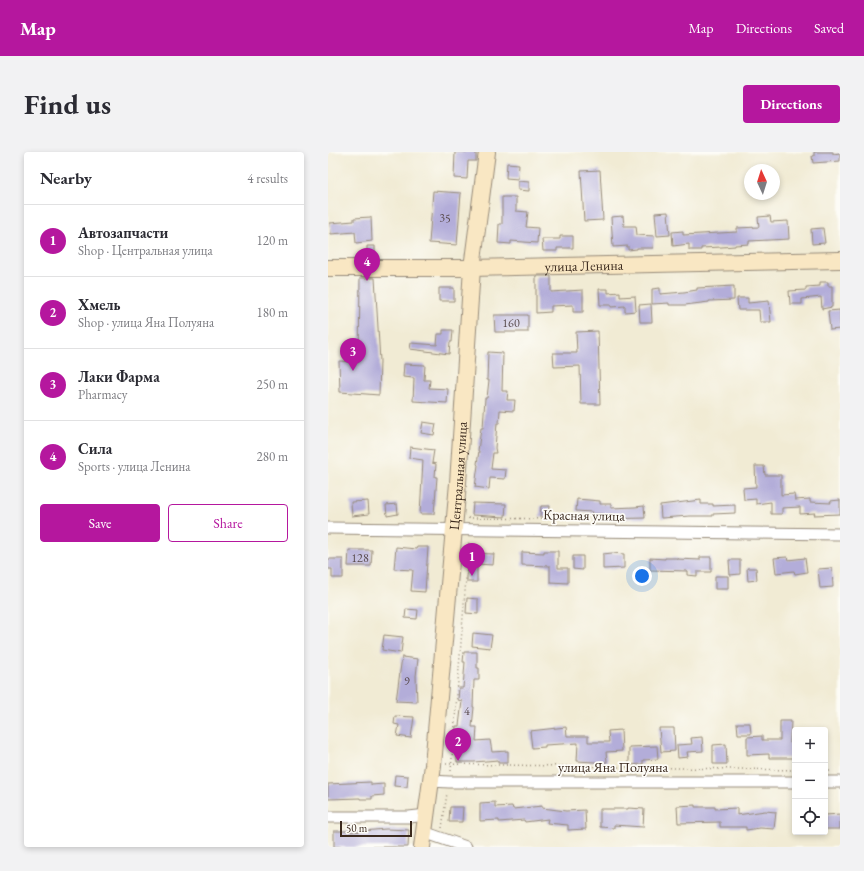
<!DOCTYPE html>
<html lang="en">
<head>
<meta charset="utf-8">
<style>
  :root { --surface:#fff; --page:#f2f2f3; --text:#2b2b33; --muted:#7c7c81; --line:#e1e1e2; --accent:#b5179e }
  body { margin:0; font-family:"EB Garamond",serif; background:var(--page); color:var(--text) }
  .controls { position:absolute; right:12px; bottom:12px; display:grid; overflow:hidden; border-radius:4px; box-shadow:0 2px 6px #0003 }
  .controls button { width:36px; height:36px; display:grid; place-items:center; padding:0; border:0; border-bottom:1px solid var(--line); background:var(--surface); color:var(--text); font:20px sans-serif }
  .compass { position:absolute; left:416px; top:12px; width:36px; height:36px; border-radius:50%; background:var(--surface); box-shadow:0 2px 6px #0003; rotate:356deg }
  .scale { position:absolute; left:12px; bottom:10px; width:72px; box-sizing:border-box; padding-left:4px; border:2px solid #3b2a1e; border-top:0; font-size:11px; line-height:14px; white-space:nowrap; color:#3b2a1e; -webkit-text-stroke:3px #fdfcf7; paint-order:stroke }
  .you { position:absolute; left:314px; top:424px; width:14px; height:14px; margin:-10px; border:3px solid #fff; border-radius:50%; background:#1a73e8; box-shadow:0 0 0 6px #1a73e833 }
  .badge { display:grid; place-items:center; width:26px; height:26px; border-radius:50%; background:var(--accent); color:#fff; font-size:13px; font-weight:700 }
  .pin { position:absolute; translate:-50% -33px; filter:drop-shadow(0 1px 2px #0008) }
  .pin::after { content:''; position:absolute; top:21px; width:14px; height:12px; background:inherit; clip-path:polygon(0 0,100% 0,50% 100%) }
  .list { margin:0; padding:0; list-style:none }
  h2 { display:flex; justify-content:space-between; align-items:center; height:52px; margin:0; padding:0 16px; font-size:17px }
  h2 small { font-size:13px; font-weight:400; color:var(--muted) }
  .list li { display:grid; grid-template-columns:26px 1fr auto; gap:12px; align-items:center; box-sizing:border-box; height:72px; padding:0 16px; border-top:1px solid var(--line) }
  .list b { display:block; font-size:15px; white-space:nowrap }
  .list p { margin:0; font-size:13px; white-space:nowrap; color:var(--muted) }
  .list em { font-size:13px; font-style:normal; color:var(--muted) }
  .actions { display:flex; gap:8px; padding:12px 16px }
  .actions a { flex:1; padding:9px 0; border:1px solid var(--accent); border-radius:4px; text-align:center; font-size:14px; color:var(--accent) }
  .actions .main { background:var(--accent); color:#fff }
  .icon { flex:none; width:22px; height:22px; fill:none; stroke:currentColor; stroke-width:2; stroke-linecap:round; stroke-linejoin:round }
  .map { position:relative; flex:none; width:512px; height:695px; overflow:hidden; border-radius:4px }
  header { display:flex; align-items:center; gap:24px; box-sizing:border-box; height:56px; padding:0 20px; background:var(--accent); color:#fff }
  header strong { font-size:19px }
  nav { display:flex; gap:22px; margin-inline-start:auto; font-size:14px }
  .intro { display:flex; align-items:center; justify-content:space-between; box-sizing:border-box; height:96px; padding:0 24px }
  h1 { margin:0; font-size:28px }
  .button { padding:10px 18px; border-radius:4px; background:var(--accent); color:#fff; font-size:14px; font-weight:700 }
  main { display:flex; gap:24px; padding:0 24px }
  aside { flex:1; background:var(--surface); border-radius:4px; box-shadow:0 2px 6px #0003 }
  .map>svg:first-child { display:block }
  .building { fill:#b3add9 }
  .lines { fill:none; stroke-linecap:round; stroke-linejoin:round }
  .street-casing { stroke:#968a79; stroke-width:13 }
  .secondary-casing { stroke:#968a79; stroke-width:18 }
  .path { stroke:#968a79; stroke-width:1.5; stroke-dasharray:1 3; stroke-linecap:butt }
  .street { stroke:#fff; stroke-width:11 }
  .secondary { stroke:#f9e7c3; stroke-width:16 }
  .labels { text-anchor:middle; stroke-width:3.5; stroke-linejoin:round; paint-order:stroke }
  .number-label { font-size:12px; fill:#594b4d }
  .street-label { font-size:14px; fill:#3b2a1e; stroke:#fdfcf7 }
</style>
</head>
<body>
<header>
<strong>Map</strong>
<nav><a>Map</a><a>Directions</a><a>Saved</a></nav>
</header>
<div class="intro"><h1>Find us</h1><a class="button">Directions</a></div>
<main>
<aside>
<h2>Nearby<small>4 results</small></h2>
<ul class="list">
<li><span class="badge">1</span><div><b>Автозапчасти</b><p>Shop · Центральная улица</p></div><em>120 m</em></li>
<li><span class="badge">2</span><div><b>Хмель</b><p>Shop · улица Яна Полуяна</p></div><em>180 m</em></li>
<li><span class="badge">3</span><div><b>Лаки Фарма</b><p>Pharmacy</p></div><em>250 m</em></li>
<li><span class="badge">4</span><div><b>Сила</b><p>Sports · улица Ленина</p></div><em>280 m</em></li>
</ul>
<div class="actions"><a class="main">Save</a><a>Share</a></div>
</aside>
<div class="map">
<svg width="512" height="695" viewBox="0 0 512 695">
  <rect width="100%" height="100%" fill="#fdfcf7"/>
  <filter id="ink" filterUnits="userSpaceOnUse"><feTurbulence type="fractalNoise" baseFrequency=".025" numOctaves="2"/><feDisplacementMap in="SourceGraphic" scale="8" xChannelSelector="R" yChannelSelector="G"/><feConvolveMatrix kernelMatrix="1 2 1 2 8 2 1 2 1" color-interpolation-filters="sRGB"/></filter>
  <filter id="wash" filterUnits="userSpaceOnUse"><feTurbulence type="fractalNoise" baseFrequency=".012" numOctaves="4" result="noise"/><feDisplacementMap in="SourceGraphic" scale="16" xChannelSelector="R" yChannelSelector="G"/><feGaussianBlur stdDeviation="0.9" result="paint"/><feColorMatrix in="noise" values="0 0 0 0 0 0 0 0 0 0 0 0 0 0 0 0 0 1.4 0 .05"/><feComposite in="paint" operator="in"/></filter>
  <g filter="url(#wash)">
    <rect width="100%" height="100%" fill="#f1ebd4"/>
    <g id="blocks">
      <path class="building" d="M127,0H148V9H140L139,27L126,26Z
        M486,0H505V2L512,1V9L485,11L484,4H486Z
        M179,11L191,12L190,27L178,26Z
        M272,18L275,68L256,69L253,19Z
        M190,29L201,30V39L190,38Z
        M105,39L133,41L129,93L101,91Z
        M174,45H188V59L200,60L198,75L210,76L209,91L183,89V92L170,91L171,72H174Z
        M340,60L342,83L329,84L327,61Z
        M295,64L296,74H308L309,83L326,84L325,96H309V97L300,98V94L285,95L283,65Z
        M442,64L443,70L460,69L461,87L421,89V92L407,93V94L394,95L373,96V98H361V92L345,94L344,80L355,79V83L409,80V76L431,75L430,65Z
        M43,65L44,89L28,91L27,80L3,82L2,71L26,69V66Z
        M495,76L497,91L484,92L483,77Z
        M232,84H245V96H229V99H215L214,87H232Z
        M39,94H47V104H39Z
        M208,124H223V140L255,138V160H245V153L223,154V160L208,161Z
        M32,126H47L52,209L51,243L12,240L11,209L31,210Z
        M492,130H500V134H504V155L494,157L493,145L474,147V152H462L461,139L478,138V135L492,134Z
        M406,134V148L381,149V150L357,153H341V151L324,152V137L332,136V142L356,140L369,138V136Z
        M111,136H126V149H111Z
        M271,137H280V141L292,140V145L307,144L308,159L297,160V154L283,155V153H272Z
        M409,146H420V151L441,149L443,170H432L431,158H410Z
        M323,152L324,170H312L311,153Z
        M512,158V177L502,178L500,159Z
        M166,163H200V180H167Z
        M115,178H125L124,190H122L121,202L82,197L83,191L109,193L110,182H115Z
        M270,179L272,252H253L252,214L226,215L225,201H249L248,180Z
        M160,200L175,201L174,239H180L179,248H187L186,259L172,258L171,271H169L167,296L168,301H165L163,317L178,318L177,327L162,326L161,337L147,335L150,313L149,312L151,299H150L153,276H155L157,246H159L161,228H159Z
        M76,212L97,213L96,228H102L101,236L120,237L119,251L85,249L86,226L75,225Z
        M95,270L108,272L106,283L93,281Z
        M82,295L106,298L104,311L108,312L107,325H109L106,362H92L95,308L81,306Z
        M427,314H436L437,323H453V343L466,342L467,348L482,347V350L503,351L502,349L512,348V362L486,363L487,361L472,362V355L454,356V362H443V350L428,352V347L416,348L415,336L428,335Z
        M249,347L272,349V352H283V356L307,355L316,354L317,366L274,367V362H264V360L248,359Z
        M373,348V352H385V354L407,353V361L385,362V364H362L333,366L332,353Z
        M40,349L41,362L24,364L23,350Z
        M145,351L178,352L177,365L144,363Z
        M69,352L70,362L59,364L58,353Z
        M213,354H222L221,365H212Z
        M68,395L88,397L89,395H100L97,440L83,439L85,418L66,417Z
        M21,398H44L43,414H20Z
        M216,399H230V416H240V431L222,430V414L194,413V400L216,401Z
        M142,401L166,402L165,413L149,412V430H139V418H141Z
        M284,401L296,402V416L275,417V402Z
        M245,404H255V418L245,417Z
        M372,405H383V420H369V424L359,423V419L322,418V406L337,407V406H349V407L372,408Z
        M459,405L460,408L477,406L479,420L467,422L466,419L448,421L446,406Z
        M0,407H15V426H4V417H0Z
        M401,408H412V422L402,423Z
        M419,416H428L429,428L420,429Z
        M504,416L505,435L492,436L490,417Z
        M387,424H400V437H387Z
        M139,446L150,447V462L138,461Z
        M78,457L90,458L89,467L77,466Z
        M145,481L164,483L162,496L144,494Z
        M56,483L75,485L73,501L54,498Z
        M136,500H149V516H151V528H146L145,555H146L144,575H149L148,589L162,588L164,600L180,599V611H170V608L146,610H129V592H127L128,574H131L134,549L130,548L131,536H135L137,510H135Z
        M74,505L90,507L88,524L89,550L68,549Z
        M67,564L86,565L83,586L69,584L71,573L66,572Z
        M452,569H463L462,591H467V606H441V602L419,603V585L434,584V588H452Z
        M409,571H422L423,582H410Z
        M238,575L239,584H260V590H281L280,579L293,578L294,599L278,600L279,610H266L249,609L250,591L217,593V595L204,596L202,579Z
        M331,576H346L347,599L333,600Z
        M374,585L375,599L359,600L360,605L350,606L349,593L364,592L363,586Z
        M398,592L399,612H385V593Z
        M329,594L330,607L315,608V612L301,613V595Z
        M67,623L80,624L79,635L66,634Z
        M43,630V633L56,632V643L44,644V647H32V646L0,647V632Z
        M167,650V655L184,654L185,657L214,654V656L238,659L257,658L258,677L240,678V673L219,671L220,667L197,670L196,668L171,670V668L152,669V651Z
        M367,653V655H387V657L409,656V663L437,659L448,660L446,677L432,676L418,678V675H392V670L350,671L349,654Z
        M122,655H135L134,670H121Z
        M300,656L316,657L315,675L286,673V676L272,675V657H300Z
        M512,662V677H497V663Z
        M58,677L81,678L80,695H6V679H23V680Z"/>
    </g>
  </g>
  <g filter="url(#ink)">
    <use href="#blocks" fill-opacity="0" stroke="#968a79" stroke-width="1"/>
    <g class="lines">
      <g class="street-casing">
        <path id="street" d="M0,376L512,382
          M103,629L121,630H467
          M497,630H512
          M0,665H81L99,663
          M96,680L138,695"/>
      </g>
      <g class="secondary-casing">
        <g id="secondary">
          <path id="s1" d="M0,116H144L512,108"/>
          <path id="s2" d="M94,695L105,613L130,331L144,116L159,0"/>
        </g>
      </g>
      <path class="path" d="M140,366L232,367
        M118,612L467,618
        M123,619L141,388
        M497,619H505
        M114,676L119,641"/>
      <use href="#street" class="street"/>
      <use href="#secondary" class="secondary"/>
    </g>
  </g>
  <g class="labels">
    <g class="number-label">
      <text x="117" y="70">35</text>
      <text x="183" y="175">160</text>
      <text x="32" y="410">128</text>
      <text x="79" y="533">9</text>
      <text x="139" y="563">4</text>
    </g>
    <g class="street-label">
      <text dy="5" stroke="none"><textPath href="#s1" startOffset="256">улица Ленина</textPath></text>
      <text dy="5" stroke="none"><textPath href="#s2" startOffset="373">Центральная улица</textPath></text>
      <text transform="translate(256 363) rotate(1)" y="5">Красная улица</text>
      <text x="285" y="620">улица Яна Полуяна</text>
    </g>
  </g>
</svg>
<div class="controls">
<button>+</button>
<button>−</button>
<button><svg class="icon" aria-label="locate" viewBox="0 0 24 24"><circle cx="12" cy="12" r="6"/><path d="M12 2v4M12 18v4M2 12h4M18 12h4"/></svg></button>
</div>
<svg class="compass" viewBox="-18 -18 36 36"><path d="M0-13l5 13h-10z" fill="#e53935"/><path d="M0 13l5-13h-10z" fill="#7c7c81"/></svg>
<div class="scale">50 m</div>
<div class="you"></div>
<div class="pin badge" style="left:144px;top:424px">1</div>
<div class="pin badge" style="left:130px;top:609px">2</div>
<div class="pin badge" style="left:25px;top:219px">3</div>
<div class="pin badge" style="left:39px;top:129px">4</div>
</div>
</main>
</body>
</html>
